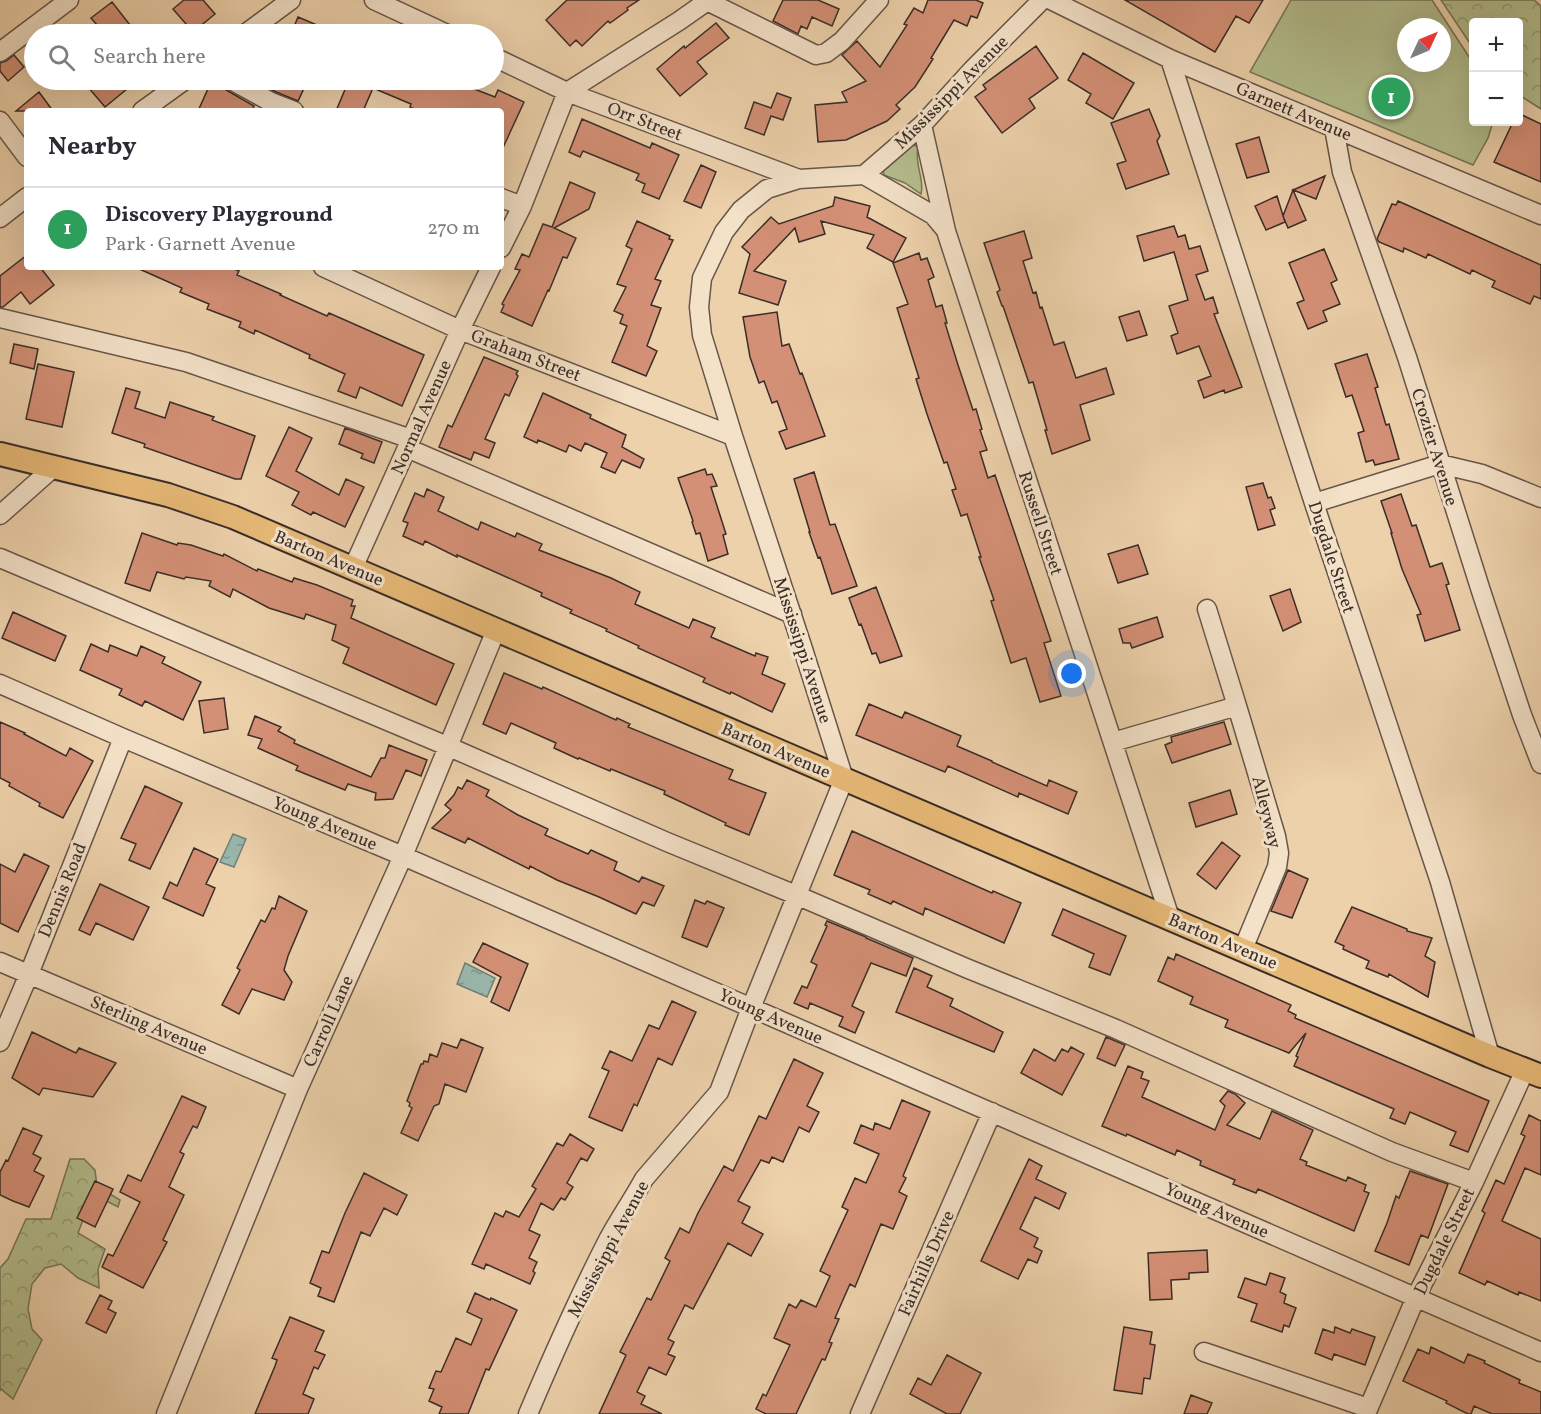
<!DOCTYPE html>
<html lang="en">
<head>
<meta charset="utf-8">
<style>
  :root { --surface:#fff; --page:#f7f7f7; --text:#2b2b33; --muted:#7c7c81; --line:#e1e1e2; --accent:#ea580c }
  body { margin:0; font-family:Vollkorn,serif; background:var(--page); color:var(--text) }
  .controls { position:absolute; right:18px; top:18px; display:grid; overflow:hidden; border-radius:6px; box-shadow:0 6px 24px #0002 }
  .controls button { width:54px; height:54px; display:grid; place-items:center; padding:0; border:0; border-bottom:2px solid var(--line); background:var(--surface); color:var(--text); font:30px sans-serif }
  .compass { position:absolute; left:1397px; top:18px; width:54px; height:54px; border-radius:50%; background:var(--surface); box-shadow:0 6px 24px #0002; rotate:46deg }
  .you { position:absolute; left:1072px; top:674px; width:21px; height:21px; margin:-15px; border:4px solid #fff; border-radius:50%; background:#1a73e8; box-shadow:0 0 0 9px #1a73e833 }
  .badge { display:grid; place-items:center; width:39px; height:39px; border-radius:50%; background:var(--accent); color:#fff; font-size:20px; font-weight:700 }
  .pin { position:absolute; translate:-50% -50%; border:3px solid #fff; box-shadow:0 2px 6px #0006 }
  .list { margin:0; padding:0; list-style:none }
  h2 { display:flex; justify-content:space-between; align-items:center; height:78px; margin:0; padding:0 24px; font-size:26px }
  h2 small { font-size:20px; font-weight:400; color:var(--muted) }
  .list li { display:grid; grid-template-columns:39px 1fr auto; gap:18px; align-items:center; box-sizing:border-box; height:84px; padding:0 24px; border-top:2px solid var(--line) }
  .list b { display:block; font-size:22px; white-space:nowrap }
  .list p { margin:0; font-size:20px; white-space:nowrap; color:var(--muted) }
  .list em { font-size:20px; font-style:normal; color:var(--muted) }
  .icon { flex:none; width:33px; height:33px; fill:none; stroke:currentColor; stroke-width:2; stroke-linecap:round; stroke-linejoin:round }
  .map { position:relative; flex:none; width:1541px; height:1414px; overflow:hidden }
  .search { position:absolute; background:var(--surface); box-shadow:0 6px 24px #0002; left:24px; top:24px; width:480px; height:66px; display:flex; align-items:center; gap:15px; box-sizing:border-box; padding:0 21px; border-radius:33px; color:var(--muted); font-size:22px }
  .panel { position:absolute; background:var(--surface); box-shadow:0 6px 24px #0002; left:24px; top:108px; width:480px; height:162px; border-radius:6px }
  .map>svg:first-child { display:block }
  .green { fill:#b3bd8d; stroke:#76755a; stroke-width:1.5; fill-rule:evenodd }
  .forest { fill:url(#forest-crowns); stroke:#76755a; stroke-width:1.5 }
  .water { fill:url(#water-ripples); stroke:#738078; stroke-width:1.5 }
  .building { fill:#d49076; stroke:#3a2d28; stroke-width:1.5 }
  .lines { fill:none; stroke-linecap:round; stroke-linejoin:round }
  .minor-casing { stroke:#675649; stroke-width:21 }
  .major-casing { stroke:#3a2d28; stroke-width:26 }
  .minor { stroke:#f3e1c8; stroke-width:18 }
  .major { stroke:#e6b876; stroke-width:22 }
  .labels { text-anchor:middle; stroke-width:6; stroke-linejoin:round; paint-order:stroke }
  .street-label { font-size:18px; fill:#3a2d28; stroke:#f3e1c8 }
</style>
</head>
<body>
<div class="map">
<svg width="1541" height="1414" viewBox="0 0 1541 1414">
  <defs>
    <pattern id="forest-crowns" width="20" height="18" patternUnits="userSpaceOnUse" patternTransform="scale(1.5)"><rect width="20" height="18" fill="#b3bd8d"/><path d="M2 6a3 3 0 1 1 6 0M12 15a3 3 0 1 1 6 0" fill="none" stroke="#939a73"/></pattern>
    <pattern id="water-ripples" width="26" height="14" patternUnits="userSpaceOnUse" patternTransform="scale(1.5)"><rect width="26" height="14" fill="#99b7ad"/><path d="M2 4q2-2 4 0t4 0M15 11q2-2 4 0t4 0" fill="none" stroke="#7e958d"/></pattern>
  </defs>
  <rect width="100%" height="100%" fill="#edd1ab"/>
  <filter id="stains"><feTurbulence type="fractalNoise" baseFrequency=".00333" numOctaves="4"/><feColorMatrix values="0 0 0 0 .2 0 0 0 0 .09 0 0 0 0 .02 0 0 0 .5 -.17"/></filter>
  <radialGradient id="worn" r=".72"><stop offset=".6" stop-color="#630" stop-opacity="0"/><stop offset="1" stop-color="#630" stop-opacity=".3"/></radialGradient>
  <path class="green" d="M1291,0H1432L1473,63L1474,122H1493L1488,138L1473,165L1250,72ZM1406,27H1442V63H1406Z
    M913,145L918,147C914,164 925,180 921,194L905,183L884,175L883,171Z"/>
  <path class="forest" d="M1441,0H1534L1541,6V109L1519,95L1518,22H1474L1473,48Z
    M70,1159H84L95,1170L97,1186L120,1200L118,1207L93,1194L78,1233L105,1249L98,1269L99,1288L78,1278L61,1264L45,1268L32,1284L28,1309L32,1329L42,1340L13,1399L1,1389L0,1391V1268L8,1259L26,1219H51Z"/>
  <path class="water" d="M233,834L246,839L234,867L220,862Z
    M465,963L495,978L487,997L457,984Z"/>
  <path class="building" d="M184,0H203L215,14L193,32L173,9Z
    M567,0H639L627,8L628,10L610,23L608,21L582,46L576,40L570,46L546,20Z
    M783,0H818L839,9L832,26L812,17L807,29L801,26L798,34L773,21Z
    M928,0H976L983,3L977,18L971,16L967,26L954,20L931,58L933,59L915,87L896,105L900,109L887,121L846,140L818,142L815,105L847,102L842,92L866,81L842,55L857,41L880,67L907,25L904,24L914,8L923,13Z
    M1125,0H1263L1249,23L1236,16L1215,52Z
    M112,2L137,34H86L97,25L91,18Z
    M298,17L338,34H291Z
    M716,23L729,38L697,62L707,74L680,96L657,69L684,46L685,48Z
    M1036,46L1058,78L1029,99L1035,108L1002,133L975,97L986,89L983,85Z
    M1083,53L1134,83L1113,119L1086,103L1091,94L1068,80Z
    M14,55L24,67L8,81L0,71V63L6,61Z
    M82,80H138L105,107Z
    M212,80L221,84L226,90L254,106L252,111H198Z
    M253,80H308L298,101L276,92Z
    M349,80H451L495,97L498,90L524,102L501,152V111H418L410,107L411,104L373,88L363,111H336Z
    M39,92L53,111H16Z
    M777,93L791,98L783,120L771,116L764,135L745,128L754,102L771,108Z
    M1149,109L1160,136L1157,141L1169,174L1126,189L1117,164L1126,161L1111,123Z
    M1518,113L1541,124V182L1494,162L1513,122H1518Z
    M582,119L650,148L652,143L679,155L659,199L642,192L645,184L636,180L639,174L583,151L580,157L569,152Z
    M1259,137L1269,172L1247,178L1236,144Z
    M701,165L716,172L701,208L684,201Z
    M1325,176L1316,199L1293,190Z
    M570,182L595,193L589,209L554,228L576,238L567,258L563,257L549,291L548,290L532,326L501,312L504,305L502,304L520,270L515,269L522,254L529,257L543,224L552,227Z
    M1293,190L1306,220L1288,228L1283,216Z
    M1277,196L1285,222L1266,230L1255,206Z
    M835,197L870,206L867,217L906,238L893,262L867,248L874,235L821,221L825,234L799,242L795,228L754,271L786,281L778,305L739,293L750,254L742,247L771,217L779,224L833,206Z
    M1398,201L1541,265V299L1534,296L1530,304L1492,287L1495,281L1472,270L1470,274L1428,254L1426,258L1404,248L1403,252L1379,242L1377,239L1392,204L1396,205Z
    M637,221L670,236L669,239L673,240L655,279L661,281L651,305L661,308L647,346L657,351L646,376L612,362L627,326L620,323L623,315L614,311L626,287L617,284L632,249L626,246Z
    M1174,226L1178,237L1185,235L1189,249L1200,246L1208,271L1196,275L1205,300L1213,297L1218,313L1214,314L1242,387L1225,393L1224,390L1204,398L1198,381L1211,376L1199,346L1177,354L1171,336L1178,333L1169,306L1188,300L1174,252L1144,261L1137,236Z
    M1024,231L1032,258L1023,261L1033,293L1036,292L1040,308L1042,307L1054,345L1064,342L1076,378L1106,368L1114,394L1080,405L1090,440L1052,454L1045,430H1047L1033,382L1029,383L1003,306H1002L997,292L1000,290L984,243Z
    M1324,249L1337,280L1331,283L1340,304L1323,311L1327,321L1308,329L1297,303L1304,300L1289,263Z
    M919,253L921,260L927,258L934,277L928,280L936,307L942,305L947,323H945L958,365L973,410L976,409L982,429L980,430L987,450L980,452L988,478L995,475L1051,641L1044,643L1061,696L1040,702L1026,658L1011,663L991,601L994,600L979,557H981L967,514L961,516L952,490L956,489L947,462L944,463L927,414L916,379L919,378L897,308L908,304L893,263Z
    M27,255V267H40L54,285L30,304L21,292L3,307H0V276Z
    M135,267H229L239,271L237,275L281,294L280,295L327,316L329,313L424,355L402,406L360,387L356,398L338,391L345,374L309,358L310,355L255,330L254,334L239,327L241,322L207,309L209,304L180,292L182,288Z
    M1139,311L1147,335L1127,341L1119,317Z
    M777,312L782,346L789,344L800,374L802,373L825,436L786,449L779,432L787,429L777,401L772,403L764,381L759,383L750,357L743,317Z
    M14,344L38,349L34,369L10,363Z
    M1367,354L1378,387L1375,388L1386,425L1389,424L1399,459L1375,465L1373,460L1366,462L1358,433L1364,431L1352,395L1346,397L1335,364Z
    M484,357L518,371L516,374L518,376L509,396L505,394L485,439L495,443L489,458L474,452L471,460L439,447L448,425L452,427Z
    M38,364L74,372L62,427L26,419Z
    M126,388L140,392L135,408L165,418L170,402L214,417L212,420L255,436L241,479H235L144,447L145,444L112,433Z
    M543,393L591,415L590,418L626,435L622,447L644,459L640,468L622,460L615,473L601,467L607,453L585,443L581,451L569,445L566,452L538,440L537,443L524,437Z
    M289,427L312,438L296,471L339,495L346,479L364,487L345,527L313,512L311,515L292,505L299,492L266,476Z
    M345,428L382,442L374,463L361,458L363,454L339,444Z
    M705,469L707,475L712,474L717,486L711,487L726,534L723,535L728,554L708,561L700,533L696,534L692,522L693,521L678,478Z
    M814,472L830,525L835,524L857,586L832,594L820,557L818,558L809,532H810L794,479Z
    M1263,483L1268,498L1271,497L1275,508L1270,510L1275,525L1258,530L1246,487Z
    M427,489L444,497L438,511L478,530L481,522L515,537L517,533L542,544L539,550L611,578L640,592L635,604L689,628L693,619L715,628L711,637L755,656L756,653L768,657L762,674L785,684L772,712L731,692L730,694L703,682L705,678L638,648L639,646L606,631L607,629L570,613L572,610L541,596L542,593L457,555V557L425,541L423,545L403,536L408,523L403,521L415,493L424,497Z
    M1401,494L1412,526L1416,525L1430,567L1442,563L1449,584L1446,585L1460,630L1425,641L1417,615L1421,614L1402,569L1391,533H1392L1381,501Z
    M142,533L177,545L178,543L191,545L223,556L224,554L257,571L258,569L292,582L294,578L317,585L353,600L351,606H355L351,618L454,664L436,705L343,663L349,648L332,640L336,625L306,614L304,619L269,608L233,589L230,597L209,586L211,581L186,577L184,579L157,572L150,591L125,583Z
    M1138,545L1148,574L1118,583L1108,554Z
    M876,587L902,656L880,663L876,653L872,654L861,624L859,625L849,598Z
    M1290,589L1301,622L1283,631L1270,596Z
    M13,612L66,636L55,661L2,638Z
    M1157,617L1163,637L1132,648L1130,643H1123L1119,629Z
    M91,644L108,652L110,645L137,656L141,646L165,657L162,663L201,682L183,720L145,701L142,706L119,695L122,689L80,670Z
    M504,673L542,689L543,687L616,720L617,718L630,724L628,727L733,770L729,779L766,793L749,835L725,825L726,823L664,794L665,791L611,769L610,771L579,758L578,759L554,748L556,743L511,723L506,734L483,724Z
    M224,698L228,729L204,733L199,701Z
    M869,704L902,718L905,712L961,736L957,746L992,761V762L1047,786L1049,780L1077,792L1068,814L1019,793L1018,797L948,766L945,772L856,735Z
    M255,716L281,727L278,731L295,740L294,743L371,777L381,758H385L389,745L427,760L421,776L406,770L393,799L375,800L376,793L348,784L345,790L296,770L298,766L258,748L262,739L248,735Z
    M0,722L25,733L24,734L66,756L70,748L93,761L63,818L39,806L40,803L9,786L10,783L0,778Z
    M1224,722L1231,744L1172,763L1165,745L1172,742L1171,737Z
    M467,780L489,790L486,796L518,815L548,829L545,835L588,854L591,850L617,862L614,870L639,882L642,877L664,886L654,906L643,902L636,914L599,897L557,880L530,866L529,869L468,838L465,843L432,828L451,810L445,805L454,795L458,787L462,789Z
    M145,786L182,803L150,869L129,860L136,844L121,838Z
    M1230,790L1237,814L1196,827L1189,803Z
    M852,831L992,893L993,891L1021,903L1004,943L925,908L923,915L893,901L891,904L868,894L870,890L834,875Z
    M1222,842L1240,856L1216,889L1197,874Z
    M194,848L218,859L206,884L215,888L203,916L163,898L170,882L177,886Z
    M24,854L49,866L18,932L0,923V864L15,872Z
    M1288,870L1308,879L1292,918L1271,911Z
    M100,884L149,907L133,940L96,923L90,935L79,930Z
    M279,896L307,911L288,956L284,970L292,982L284,1000L252,989L239,1014L222,1005L240,970L237,968L261,920L265,922L272,908L275,909Z
    M695,900L705,904L707,901L724,908L707,947L682,937Z
    M1352,907L1407,929V931L1432,938L1425,956L1435,962L1428,997L1389,974L1388,977L1366,968L1369,961L1343,949L1344,946L1335,942Z
    M1063,909L1126,936L1110,975L1089,967L1094,954L1052,935Z
    M827,921L866,937V938L913,958L906,976L871,963L852,1006L864,1012L855,1033L839,1026L843,1017L810,1003L808,1009L794,1003L802,986L807,988L817,965L811,962L827,926L825,925Z
    M483,943L528,964L509,1011L491,1002L501,977L473,962Z
    M1176,954L1291,1005L1288,1011L1296,1015L1295,1018L1489,1101L1468,1152L1450,1145L1456,1132L1410,1112L1405,1124L1390,1118L1394,1109L1294,1066L1298,1057L1296,1056L1306,1033L1289,1053L1225,1027L1228,1020L1190,1004L1193,997L1158,981L1168,957L1174,960Z
    M914,968L932,976L927,987L953,999L950,1006L1003,1032L994,1052L896,1012Z
    M672,1001L696,1012L672,1065L658,1058L637,1106L634,1104L622,1131L589,1117L609,1071L602,1068L610,1051L632,1061L649,1025L659,1029Z
    M32,1032L76,1053L79,1048L116,1063L93,1097L43,1088L39,1095L12,1078Z
    M1106,1037L1125,1045L1115,1066L1097,1058Z
    M461,1039L483,1048L466,1092L445,1084L439,1104L434,1106L418,1141L401,1133L412,1108L409,1106L410,1103L407,1101L421,1064H423L424,1061L428,1062L430,1054L437,1057L442,1043L457,1048Z
    M1071,1047L1084,1054L1062,1095L1021,1073L1034,1049L1055,1061L1062,1049L1068,1052Z
    M794,1059L823,1073L807,1106L819,1112L809,1132L799,1127L783,1162L772,1157L769,1163L761,1160L738,1201L750,1207L742,1223L763,1234L751,1256L728,1243L693,1309L685,1305L668,1339L674,1342L668,1354L675,1357L666,1375L649,1367L637,1392L645,1396L641,1404L662,1414H599L626,1355L620,1352L647,1298L651,1300L670,1261L665,1258L680,1228L689,1233L698,1213L724,1166L733,1171L759,1116L766,1119Z
    M1128,1066L1143,1072L1141,1078L1149,1081L1142,1097L1215,1130L1225,1106L1220,1101L1228,1091L1235,1094L1245,1103L1227,1125L1260,1139L1272,1111L1313,1130L1300,1159L1307,1162L1306,1165L1346,1181L1348,1177L1366,1185L1364,1191L1369,1193L1354,1231L1258,1189L1256,1193L1233,1184L1235,1180L1200,1165L1201,1161L1177,1150L1175,1155L1127,1134L1126,1136L1102,1126Z
    M182,1096L206,1107L197,1128L193,1126L180,1152L184,1154L169,1187L184,1195L163,1240L167,1242L143,1288L102,1267L108,1254L113,1256L140,1202L120,1192L128,1175L141,1181Z
    M902,1100L930,1112L903,1176L906,1178L899,1192L907,1196L893,1229L881,1224L855,1287L850,1284L835,1318L839,1319L829,1342L832,1343L825,1360L822,1359L796,1414H766L756,1409L763,1394L766,1396L790,1345L774,1338L789,1304L796,1308L801,1300L816,1307L830,1276L820,1271L848,1210L842,1207L855,1178L866,1183L879,1154L854,1143L861,1125L873,1130L875,1123L890,1129Z
    M1529,1115L1541,1121V1175L1525,1168L1502,1221L1541,1239V1301L1519,1292L1518,1295L1487,1281L1485,1285L1459,1273L1485,1213L1482,1211L1496,1180L1504,1184L1525,1136L1521,1134Z
    M23,1128L42,1136L33,1154L41,1158L34,1171L44,1176L29,1207L13,1201L0,1195V1172L6,1160L8,1161Z
    M570,1134L594,1149L587,1161L581,1158L567,1183L573,1187L565,1200L561,1198L553,1210L541,1203L529,1230L540,1235L529,1258L537,1262L533,1271L535,1273L530,1284L486,1264L484,1269L472,1264L495,1213L503,1217L506,1211L519,1217L536,1189L532,1186L557,1143L563,1146Z
    M1029,1159L1042,1166L1036,1179L1066,1193L1059,1209L1035,1197L1020,1229L1038,1238L1034,1247L1042,1251L1037,1263L1028,1259L1018,1279L981,1261Z
    M1410,1171L1448,1184L1428,1238L1421,1235L1409,1265L1375,1251L1387,1223L1396,1196L1399,1198Z
    M364,1173L407,1195L397,1215L384,1208L370,1236L361,1232L334,1302L318,1296L321,1288L310,1283L322,1251L329,1253L345,1213Z
    M95,1181L113,1189L95,1227L77,1218Z
    M1207,1250L1208,1272L1189,1273V1279L1171,1280L1172,1299L1150,1300L1148,1253Z
    M1270,1273L1285,1278L1280,1292L1286,1295L1284,1303L1296,1308L1289,1327L1284,1325L1282,1332L1251,1321L1257,1304L1238,1297L1245,1278L1266,1285Z
    M475,1293L490,1300L491,1298L517,1310L489,1370L486,1369L468,1414H439L442,1407L429,1401L434,1389L429,1388L436,1371L441,1372L456,1338L471,1345L482,1319L467,1312Z
    M100,1295L112,1301L108,1309L116,1313L106,1333L86,1323Z
    M290,1317L324,1331L315,1351L325,1355L318,1369L314,1367L303,1394L314,1399L308,1414H255L275,1366L277,1360L272,1358Z
    M1124,1327L1152,1332L1150,1344L1155,1345L1150,1379L1144,1378L1142,1394L1114,1390Z
    M1335,1327L1350,1333L1352,1329L1375,1337L1365,1365L1334,1354L1332,1360L1315,1353L1323,1329L1334,1333Z
    M1431,1347L1464,1363L1468,1354L1485,1361L1484,1363L1520,1380L1519,1383L1541,1392V1414H1492L1474,1406L1471,1414H1468L1446,1403L1447,1401L1403,1381L1418,1349L1429,1354Z
    M947,1355L981,1373L960,1414H947L910,1394L918,1378L931,1385Z
    M1191,1395L1212,1403L1207,1414H1184Z"/>
  <g class="lines">
    <g class="minor-casing">
      <path id="minor" d="M374,0L447,34
        M1051,0L1170,59L1541,215
        M707,1L816,55L826,53L842,41L879,0
        M245,34L291,0
        M0,52L69,0
        M494,57L567,92L799,179
        M1170,59L1314,503L1440,882L1490,1056
        M231,80L271,102L294,111
        M142,111L185,80
        M0,121L27,157
        M922,125L946,231L1170,918
        M1334,128L1342,172L1407,357L1481,591L1522,715L1541,764
        M864,175L933,215L944,228
        M501,198L522,206
        M0,218L27,197
        M501,248L522,206L567,92L679,21L709,0
        M323,267L460,330L733,436
        M0,318L186,362L411,439
        M407,448L792,614
        M1314,503L1440,464L1482,474L1541,498
        M0,515L54,467
        M0,558L447,746L667,842L796,895L966,968L1116,1029L1392,1152L1474,1182
        M353,568L460,330L491,267
        M1207,609L1237,706
        M0,684L123,738L403,856L1541,1352
        M1113,742L1237,706L1276,836L1279,853L1277,867L1243,949
        M0,962L298,1089
        M0,1042L29,974L123,738
        M1204,1352L1368,1408
        M166,1414L298,1089L403,856L496,630
        M528,1414C553,1355 579,1296 609,1238C620,1218 633,1199 644,1179L719,1092L751,1008L844,779L803,649L733,436L702,335L699,307L702,278L724,232L741,210L767,189L799,179L864,175L922,125L973,69L1042,0
        M860,1414L992,1112
        M1366,1414L1416,1297L1474,1182L1525,1070"/>
    </g>
    <g class="major-casing">
      <path id="major" d="M0,454L168,495L233,517L1490,1056L1541,1076"/>
    </g>
    <use href="#minor" class="minor"/>
    <use href="#major" class="major"/>
  </g>
  <g class="labels">
    <g class="street-label">
      <text transform="translate(951 92) rotate(-45)" y="6">Mississippi Avenue</text>
      <text transform="translate(1294 111) rotate(23)" y="6">Garnett Avenue</text>
      <text transform="translate(645 121) rotate(21)" y="6">Orr Street</text>
      <text transform="translate(526 355) rotate(21)" y="6">Graham Street</text>
      <text transform="translate(421 417) rotate(-66)" y="6">Normal Avenue</text>
      <text transform="translate(1435 447) rotate(73)" y="6">Crozier Avenue</text>
      <text transform="translate(1041 523) rotate(72)" y="6">Russell Street</text>
      <text transform="translate(1332 557) rotate(72)" y="6">Dugdale Street</text>
      <text transform="translate(329 558) rotate(23)" y="6">Barton Avenue</text>
      <text transform="translate(803 650) rotate(72)" y="6">Mississippi Avenue</text>
      <text transform="translate(776 750) rotate(23)" y="6">Barton Avenue</text>
      <text transform="translate(1267 812) rotate(76)" y="6">Alleyway</text>
      <text transform="translate(325 823) rotate(23)" y="6">Young Avenue</text>
      <text transform="translate(62 890) rotate(-68)" y="6">Dennis Road</text>
      <text transform="translate(1223 941) rotate(23)" y="6">Barton Avenue</text>
      <text transform="translate(771 1016) rotate(24)" y="6">Young Avenue</text>
      <text transform="translate(328 1021) rotate(-66)" y="6">Carroll Lane</text>
      <text transform="translate(149 1025) rotate(23)" y="6">Sterling Avenue</text>
      <text transform="translate(1217 1210) rotate(24)" y="6">Young Avenue</text>
      <text transform="translate(1444 1241) rotate(-64)" y="6">Dugdale Street</text>
      <text transform="translate(608 1249) rotate(-62)" y="6">Mississippi Avenue</text>
      <text transform="translate(926 1263) rotate(-66)" y="6">Fairhills Drive</text>
    </g>
  </g>
  <rect width="100%" height="100%" filter="url(#stains)"/>
  <rect width="100%" height="100%" fill="url(#worn)"/>
</svg>
<div class="controls">
<button>+</button>
<button>−</button>
</div>
<svg class="compass" viewBox="-18 -18 36 36"><path d="M0-13l5 13h-10z" fill="#e53935"/><path d="M0 13l5-13h-10z" fill="#7c7c81"/></svg>
<div class="you"></div>
<div class="pin badge" style="left:1391px;top:97px;background:#2e9e5b">1</div>
<div class="search"><svg class="icon" aria-label="search" viewBox="0 0 24 24"><circle cx="10" cy="10" r="6"/><path d="M15 15l6 6"/></svg>Search here</div>
<section class="panel">
<h2>Nearby<small></small></h2>
<ul class="list">
<li><span class="badge" style="background:#2e9e5b">1</span><div><b>Discovery Playground</b><p>Park · Garnett Avenue</p></div><em>270 m</em></li>
</ul>
</section>
</div>
</body>
</html>
